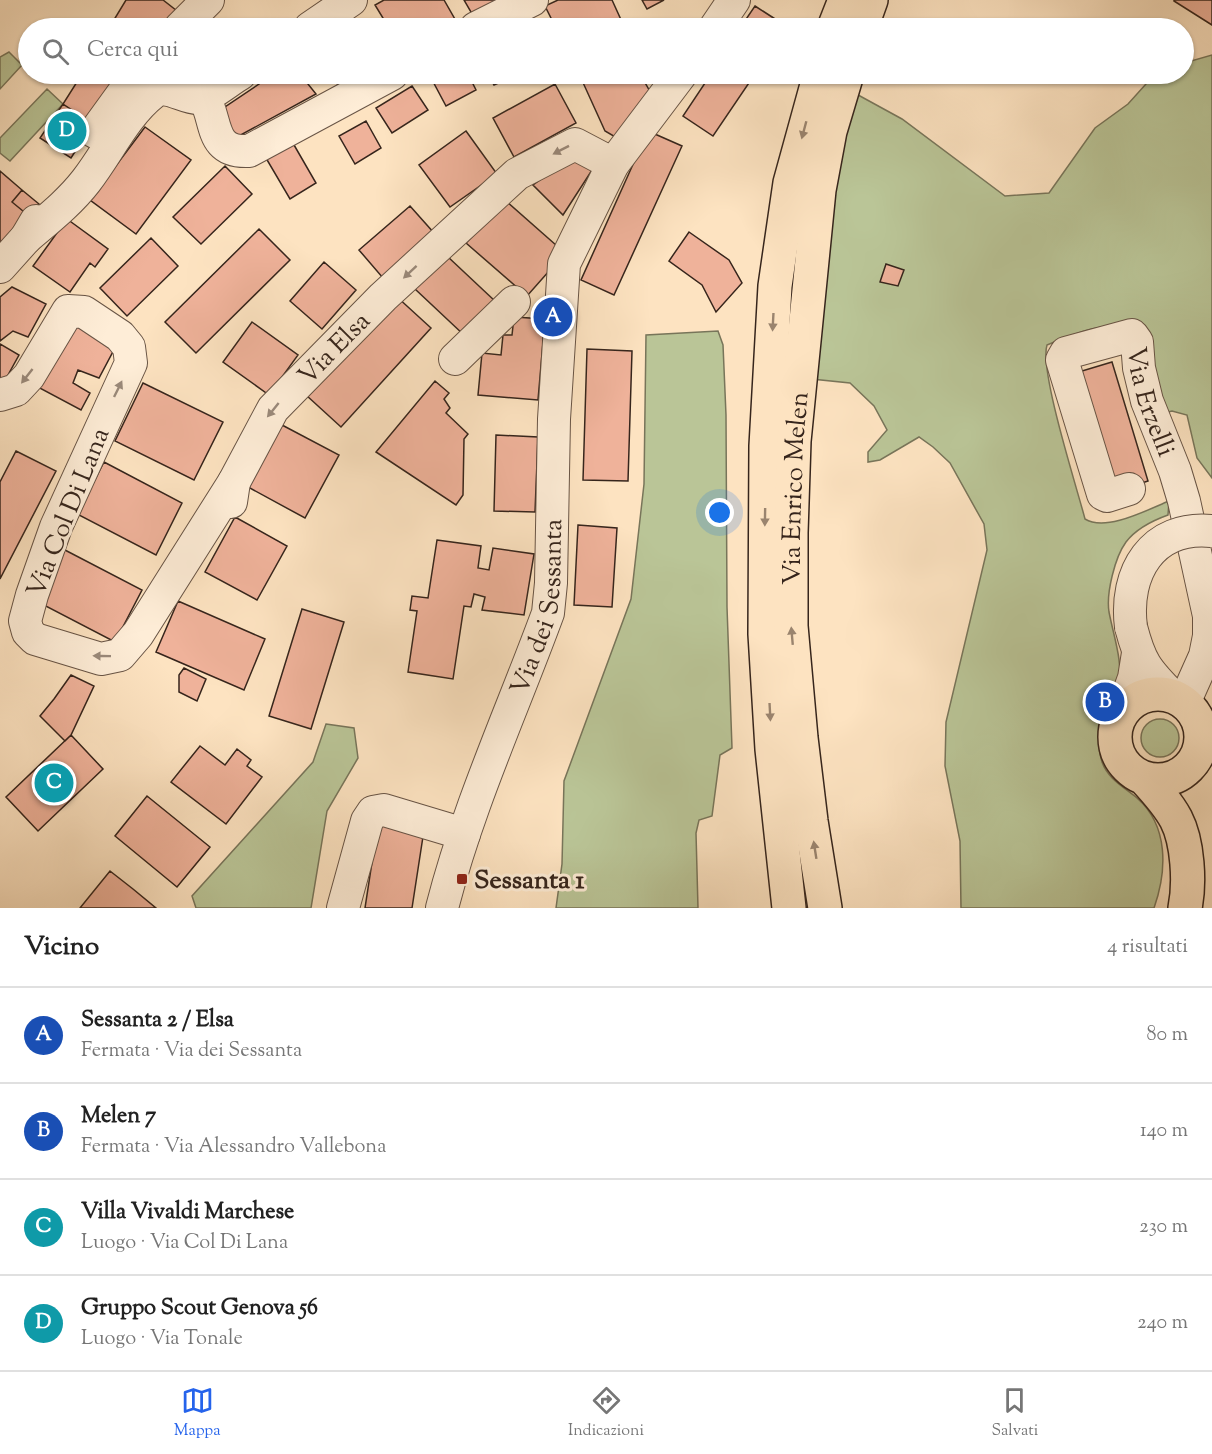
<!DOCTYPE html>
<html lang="it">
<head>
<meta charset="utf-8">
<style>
  :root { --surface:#fff; --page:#f6f6f6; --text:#222; --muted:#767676; --line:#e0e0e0; --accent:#2563eb }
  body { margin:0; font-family:"Sorts Mill Goudy",serif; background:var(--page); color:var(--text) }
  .you { position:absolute; left:720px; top:513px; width:21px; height:21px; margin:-15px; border:4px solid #fff; border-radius:50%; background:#1a73e8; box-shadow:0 0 0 9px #1a73e833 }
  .badge { display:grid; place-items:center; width:39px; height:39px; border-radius:50%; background:var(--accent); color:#fff; font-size:20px; font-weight:700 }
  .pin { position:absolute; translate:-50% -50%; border:3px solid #fff; box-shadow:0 2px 6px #0006 }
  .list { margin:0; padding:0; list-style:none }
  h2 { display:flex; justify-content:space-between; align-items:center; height:78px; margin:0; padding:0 24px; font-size:26px }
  h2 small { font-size:20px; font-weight:400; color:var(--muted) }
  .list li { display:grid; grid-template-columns:39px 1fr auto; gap:18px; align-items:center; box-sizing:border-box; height:96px; padding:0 24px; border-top:2px solid var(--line) }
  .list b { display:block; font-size:22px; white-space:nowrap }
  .list p { margin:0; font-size:20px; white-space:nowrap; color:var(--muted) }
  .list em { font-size:20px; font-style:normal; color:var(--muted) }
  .icon { flex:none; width:33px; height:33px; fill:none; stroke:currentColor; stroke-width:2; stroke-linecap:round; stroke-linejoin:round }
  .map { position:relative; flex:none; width:1212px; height:908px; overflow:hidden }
  .search { position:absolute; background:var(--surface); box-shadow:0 2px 4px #0004; left:18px; right:18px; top:18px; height:66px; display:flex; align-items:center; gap:15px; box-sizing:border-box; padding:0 21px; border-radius:33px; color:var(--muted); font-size:22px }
  .sheet { height:462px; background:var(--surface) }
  nav { display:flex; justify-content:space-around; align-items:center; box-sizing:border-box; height:84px; border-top:2px solid var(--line); background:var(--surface); font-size:16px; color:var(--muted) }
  nav a { display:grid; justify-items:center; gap:3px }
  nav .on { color:var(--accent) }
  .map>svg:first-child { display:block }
  .green { fill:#bac597; stroke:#78755a; stroke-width:1.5 }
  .building { fill:#efb29a; stroke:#36251c; stroke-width:1.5 }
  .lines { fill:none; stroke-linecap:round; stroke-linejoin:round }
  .minor-casing { stroke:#685445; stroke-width:34 }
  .major-casing { stroke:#36251c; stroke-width:36 }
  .highway-casing { stroke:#36251c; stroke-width:36 }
  .minor { stroke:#feedd7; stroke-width:32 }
  .major { stroke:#fde3c1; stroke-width:33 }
  .highway { stroke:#fde3c1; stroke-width:33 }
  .minor-bridge-casing { stroke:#685445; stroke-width:34; stroke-linecap:butt }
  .minor-bridge { stroke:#feedd7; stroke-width:32 }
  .oneway { fill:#9a846e }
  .oneway2 { fill:#9a897a }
  .poi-dot { fill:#8f2418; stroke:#feedd7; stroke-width:2 }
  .labels { text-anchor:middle; stroke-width:6; stroke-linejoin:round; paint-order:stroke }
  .street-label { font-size:26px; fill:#36251c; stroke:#feedd7 }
  .poi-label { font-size:26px; font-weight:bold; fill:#36251c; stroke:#feedd7; text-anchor:start }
</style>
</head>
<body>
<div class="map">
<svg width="1212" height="908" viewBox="0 0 1212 908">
  <rect width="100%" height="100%" fill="#fde3c1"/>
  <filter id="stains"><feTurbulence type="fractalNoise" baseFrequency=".00333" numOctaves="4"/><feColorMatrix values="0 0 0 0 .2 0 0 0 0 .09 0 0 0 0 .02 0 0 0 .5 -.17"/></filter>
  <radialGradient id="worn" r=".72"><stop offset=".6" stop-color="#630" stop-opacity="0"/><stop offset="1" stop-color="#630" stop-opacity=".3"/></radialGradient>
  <path class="green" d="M9,52L22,65L0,89V57Z
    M1212,55V478L1197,458L1187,415L1172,411L1164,413L1139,325C1099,324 1083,330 1047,345C1039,370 1077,488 1085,519C1106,532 1147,510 1169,501L1168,515C1154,520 1136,529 1126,542C1115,557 1106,593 1109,612C1114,638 1123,661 1119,688C1114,714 1092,733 1102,762C1108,779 1124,787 1137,798C1169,826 1167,871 1154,908H961L960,841L945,766L946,722L987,550L984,524L950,463L933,447L919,437L880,460L868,462V452L887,430L874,406L850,383L802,378L849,90L902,119L1005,196L1049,193L1095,128L1128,104L1155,74H1184V63Z
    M47,89L63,104L10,161L0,153V138Z
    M718,331L723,345L726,415L727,607L732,748L720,755L712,816L699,820L696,833L698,908H556L562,864L564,781L631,599L644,484L646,335Z
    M1141 738a19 19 0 1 1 38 0a19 19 0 1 1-38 0Z
    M326,724L354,728L358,758L327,811L311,908H196L192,896L313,762Z"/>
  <path class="building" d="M126,0H163L181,14L168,28H109Z
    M384,0H444L456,21L444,28H389L375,5Z
    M464,0H506L475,19Z
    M558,0H612L622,22L609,28H556L545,6Z
    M642,0H664L647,9Z
    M1212,0V25L1174,1V0Z
    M755,6L786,26L784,28H740Z
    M530,18L535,28H509Z
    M82,74H124L93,124L63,104Z
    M274,74H300L316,94L237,137L219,111Z
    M330,74H363L341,89Z
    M429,74H468L476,90L446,106Z
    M488,74H519L494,85Z
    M585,74H640L652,95L617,138L605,131L580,76Z
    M711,74H755L713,136L683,116Z
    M555,84L576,123L514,157L493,118Z
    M412,86L428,110L392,133L376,108Z
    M63,104L93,124L71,158L40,138Z
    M366,121L381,148L355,164L339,136Z
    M145,127L191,160L136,234L90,200Z
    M466,131L497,174L450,207L419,165Z
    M648,131L682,146L614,295L581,280Z
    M290,138L316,183L290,199L263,153Z
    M576,154L596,164L563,215L533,185Z
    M225,166L252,194L201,244L173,217Z
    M0,171L22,190L12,202L29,216L0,245Z
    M22,190L39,204L29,216L12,202Z
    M505,200L565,253L527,296L466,243Z
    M410,206L434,233L383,278L359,250Z
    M67,219L108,249L95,267L90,263L70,292L33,266Z
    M259,229L290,260L196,353L165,322Z
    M689,232L729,260L742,283L716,312L702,285L669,261Z
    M151,238L178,266L127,316L100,288Z
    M447,256L496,302L465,336L415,289Z
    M324,262L356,290L322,329L290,301Z
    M886,264L904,270L898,286L880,282Z
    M12,287L46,304L28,337L13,331L0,341V297Z
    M396,296L431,328L341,427L306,395Z
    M514,317L545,319L538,400L478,395L482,353L501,355L503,335H512Z
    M70,318L117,344L99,378L78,370L73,383L90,393L81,410L34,385Z
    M252,322L298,355L269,395L223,362Z
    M0,344L19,355L3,384L0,382Z
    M587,349L632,351L628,481L583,480Z
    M1112,362L1148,481L1108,494L1072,374Z
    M435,381L449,393L444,399L450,408L446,413L468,434L464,439L463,495L456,505L376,452Z
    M143,383L223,422L194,480L115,441Z
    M282,425L339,455L305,518L248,487Z
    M496,435L538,437L535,512L494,511Z
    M16,451L56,471L0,579V482Z
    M104,462L182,503L156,555L77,514Z
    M235,517L287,546L257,600L205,572Z
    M578,525L617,528L612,607L574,605Z
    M437,540L481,546L478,568L489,570L493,548L534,554L524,615L482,610L485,597L474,594L471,607L464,606L453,679L408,672L417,611L410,610L412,596L428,598Z
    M63,549L142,590L115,642L36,601Z
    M178,601L265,639L244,690L156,652Z
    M302,609L344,622L311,729L269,716Z
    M184,668L206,679L197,701L179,692V675Z
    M71,675L94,686L71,735L65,741L40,716L54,699Z
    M71,735L103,769L38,831L6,797Z
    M200,746L225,765L237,749L251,760L247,766L262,777L226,824L171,782Z
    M147,796L210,847L177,887L115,836Z
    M378,823L424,830L412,908H365Z
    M110,871L133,889L156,908H80Z"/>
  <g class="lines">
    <g class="minor-casing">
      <g id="minor">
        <path d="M180,28L208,0"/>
        <path d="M310,28L351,0"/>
        <path d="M476,28L532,0"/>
        <path d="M715,28L734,0"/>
        <path d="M204,97C218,121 209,153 249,151L392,74"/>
        <path d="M95,132L137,74"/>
        <path d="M26,238C47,220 69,203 86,181C108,153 124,116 153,93C166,83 183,98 197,98C209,98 229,80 240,74"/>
        <path d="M0,267L26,238L36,221"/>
        <path d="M455,359L514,302"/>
        <path d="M0,395L16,390L29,376L68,311L84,312L120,336L129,347L131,363L56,527L32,595L25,621L28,632L35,639L101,659L120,655L138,634L234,482"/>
        <path id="s1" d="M1129,489L1107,496L1103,494L1062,360L1066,353L1132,335L1137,342L1139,368L1147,401L1175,471L1184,501L1209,616V636L1205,656L1184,703"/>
        <path id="s2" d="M231,502L234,482L273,409L383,297L517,174L575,144L613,164"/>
        <path d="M1131,627C1140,662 1146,670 1172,696"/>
        <path d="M1121,714L1134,678L1138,653"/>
        <path d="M343,908L367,821L373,812L384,810L464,834"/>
        <path id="s3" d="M442,908C468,806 512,711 548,613L551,583L554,419L564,264L613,164L681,74"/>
      </g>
    </g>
    <g class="major-casing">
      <path id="major" d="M1115 737a43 43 0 1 1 86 0a43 43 0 1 1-86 0Z
        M1144,778C1156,791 1168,804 1176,819C1188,842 1190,883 1185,908"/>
    </g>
    <g class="highway-casing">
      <g id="highway">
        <path d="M834,28L845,0"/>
        <path d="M861,28L871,0"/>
        <path d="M789,908L772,749L765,634L766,446L775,286L790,183L820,74"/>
        <path id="s4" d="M825,908L811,821L801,738L791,626V533L794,441L819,190L830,131L847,74"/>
      </g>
    </g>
    <use href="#minor" class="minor"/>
    <use href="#major" class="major"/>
    <use href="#highway" class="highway"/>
    <g class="minor-bridge-casing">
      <path id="minor-bridge" d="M1131,627C1124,573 1152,525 1212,531"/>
    </g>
    <use href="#minor-bridge" class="minor-bridge"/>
  </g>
  <defs><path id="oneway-solid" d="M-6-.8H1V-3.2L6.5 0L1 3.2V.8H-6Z" transform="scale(1.5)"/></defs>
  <g class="oneway">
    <use href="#oneway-solid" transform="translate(804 130) rotate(105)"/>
    <use href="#oneway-solid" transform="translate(773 322) rotate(93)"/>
    <use href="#oneway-solid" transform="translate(765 517) rotate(91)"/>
    <use href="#oneway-solid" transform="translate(792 636) rotate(-95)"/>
    <use href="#oneway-solid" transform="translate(770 712) rotate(87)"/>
    <use href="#oneway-solid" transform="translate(815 850) rotate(-99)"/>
  </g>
  <g class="oneway2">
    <use href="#oneway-solid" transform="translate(561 150) rotate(153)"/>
    <use href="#oneway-solid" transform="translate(410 272) rotate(137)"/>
    <use href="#oneway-solid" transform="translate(27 376) rotate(128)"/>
    <use href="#oneway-solid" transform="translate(118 389) rotate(-64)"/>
    <use href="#oneway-solid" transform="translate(273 410) rotate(129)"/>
    <use href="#oneway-solid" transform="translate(102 656) rotate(-179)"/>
  </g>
  <rect class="poi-dot" x="456" y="873" width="12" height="12" rx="3"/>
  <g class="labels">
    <g class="street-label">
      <text dy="9" stroke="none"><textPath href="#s2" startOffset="189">Via Elsa</textPath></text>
      <text dy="9" stroke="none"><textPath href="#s1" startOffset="314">Via Erzelli</textPath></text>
      <text dy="9" stroke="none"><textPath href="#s4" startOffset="422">Via Enrico Melen</textPath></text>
      <text transform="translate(67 512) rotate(-68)" y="9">Via Col Di Lana</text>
      <text dy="9" stroke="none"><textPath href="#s3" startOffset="318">Via dei Sessanta</textPath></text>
    </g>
    <g class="poi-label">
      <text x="474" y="888">Sessanta 1</text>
    </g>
  </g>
  <rect width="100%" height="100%" filter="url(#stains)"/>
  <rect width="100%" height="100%" fill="url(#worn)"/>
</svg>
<div class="you"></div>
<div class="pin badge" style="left:553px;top:317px;background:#1a4fb4">A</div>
<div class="pin badge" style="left:1105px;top:702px;background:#1a4fb4">B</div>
<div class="pin badge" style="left:54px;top:783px;background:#0f9aa8">C</div>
<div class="pin badge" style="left:67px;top:131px;background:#0f9aa8">D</div>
<div class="search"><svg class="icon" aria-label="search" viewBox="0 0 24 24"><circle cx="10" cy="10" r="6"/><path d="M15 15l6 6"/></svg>Cerca qui</div>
</div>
<section class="sheet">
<h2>Vicino<small>4 risultati</small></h2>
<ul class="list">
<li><span class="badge" style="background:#1a4fb4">A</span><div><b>Sessanta 2 / Elsa</b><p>Fermata · Via dei Sessanta</p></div><em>80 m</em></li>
<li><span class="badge" style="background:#1a4fb4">B</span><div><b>Melen 7</b><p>Fermata · Via Alessandro Vallebona</p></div><em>140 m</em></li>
<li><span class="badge" style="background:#0f9aa8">C</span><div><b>Villa Vivaldi Marchese</b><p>Luogo · Via Col Di Lana</p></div><em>230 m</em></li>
<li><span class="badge" style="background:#0f9aa8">D</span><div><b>Gruppo Scout Genova 56</b><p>Luogo · Via Tonale</p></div><em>240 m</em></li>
</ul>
</section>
<nav>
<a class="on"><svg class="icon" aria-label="map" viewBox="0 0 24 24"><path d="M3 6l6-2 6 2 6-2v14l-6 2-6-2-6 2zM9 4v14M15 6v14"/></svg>Mappa</a>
<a><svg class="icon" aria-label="directions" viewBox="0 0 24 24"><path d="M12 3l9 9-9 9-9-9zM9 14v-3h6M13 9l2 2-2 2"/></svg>Indicazioni</a>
<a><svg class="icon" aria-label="saved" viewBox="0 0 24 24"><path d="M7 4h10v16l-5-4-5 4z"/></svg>Salvati</a>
</nav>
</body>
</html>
